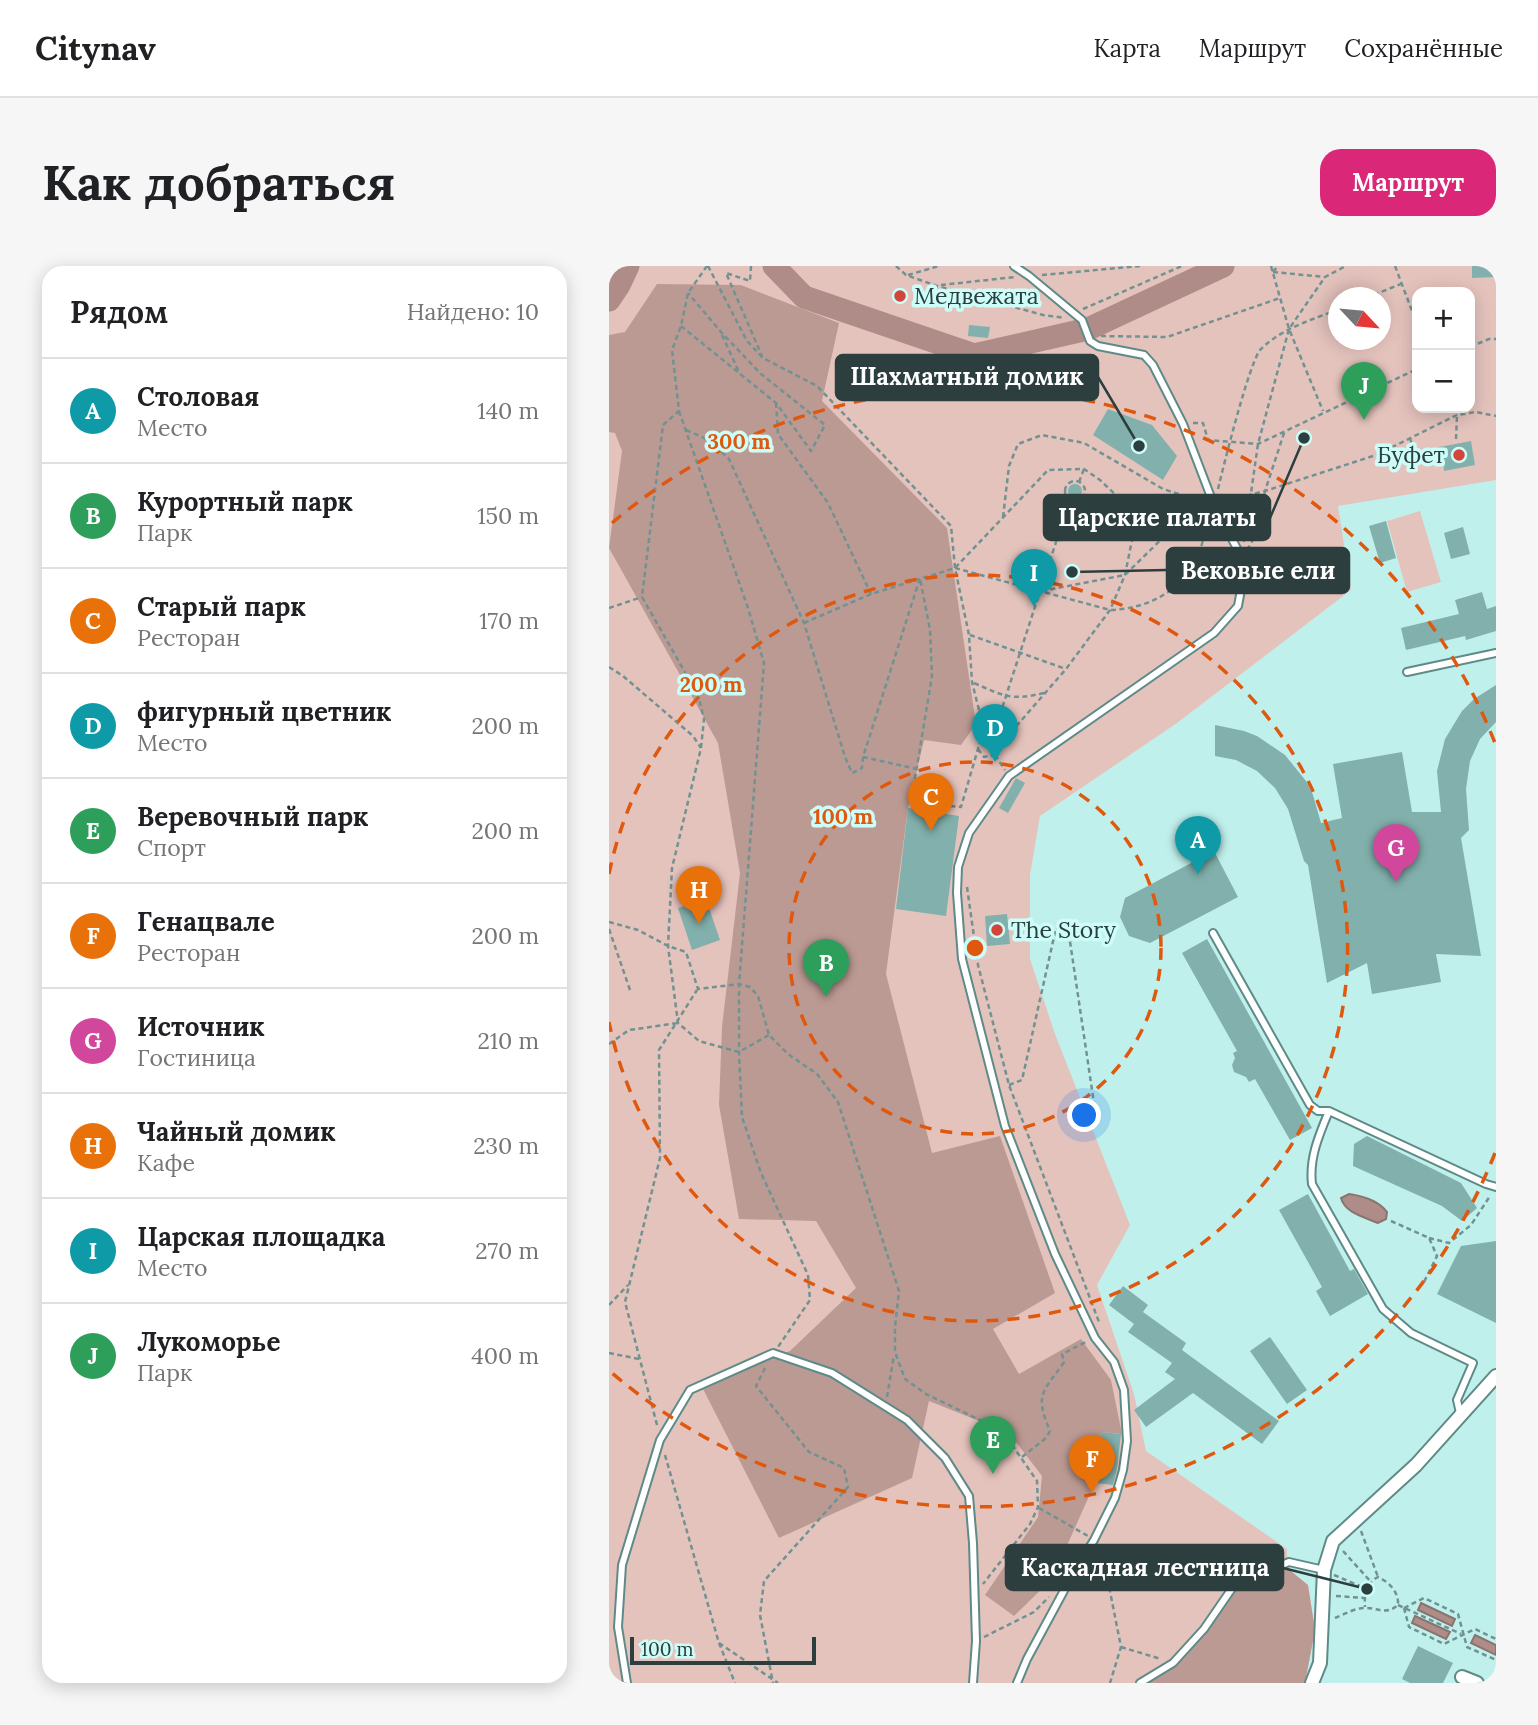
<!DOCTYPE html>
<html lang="ru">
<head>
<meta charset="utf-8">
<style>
  :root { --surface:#fff; --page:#f6f6f6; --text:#202124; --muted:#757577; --line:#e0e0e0; --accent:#db2777 }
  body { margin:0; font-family:Lora,serif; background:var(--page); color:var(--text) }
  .controls { position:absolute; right:21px; top:21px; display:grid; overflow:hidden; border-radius:14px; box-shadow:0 4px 18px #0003 }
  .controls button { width:63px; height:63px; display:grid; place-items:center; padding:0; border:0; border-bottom:2px solid var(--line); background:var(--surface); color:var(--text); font:35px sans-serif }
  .compass { position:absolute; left:719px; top:21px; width:63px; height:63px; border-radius:50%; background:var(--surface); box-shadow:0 4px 18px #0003; rotate:116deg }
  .scale { position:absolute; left:21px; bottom:18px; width:186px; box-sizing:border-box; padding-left:7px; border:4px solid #2c3f3e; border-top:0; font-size:19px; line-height:24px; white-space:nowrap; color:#2c3f3e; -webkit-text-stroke:5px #cdfdf9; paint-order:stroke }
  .you { position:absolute; left:476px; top:850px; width:24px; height:24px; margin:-18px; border:5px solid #fff; border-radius:50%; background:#1a73e8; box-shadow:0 0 0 10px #1a73e833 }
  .badge { display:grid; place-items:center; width:46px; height:46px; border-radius:50%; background:var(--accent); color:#fff; font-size:23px; font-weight:700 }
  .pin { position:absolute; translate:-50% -58px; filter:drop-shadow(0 2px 4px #0008) }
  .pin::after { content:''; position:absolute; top:37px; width:24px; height:21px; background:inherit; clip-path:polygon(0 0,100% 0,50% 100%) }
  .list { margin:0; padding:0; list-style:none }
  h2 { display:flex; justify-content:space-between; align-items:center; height:91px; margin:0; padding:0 28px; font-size:30px }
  h2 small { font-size:23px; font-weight:400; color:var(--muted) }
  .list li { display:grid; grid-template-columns:46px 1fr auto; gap:21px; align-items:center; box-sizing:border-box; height:105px; padding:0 28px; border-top:2px solid var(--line) }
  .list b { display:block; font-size:26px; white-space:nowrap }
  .list p { margin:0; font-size:23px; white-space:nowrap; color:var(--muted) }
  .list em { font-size:23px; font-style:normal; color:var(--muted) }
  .map { position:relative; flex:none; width:887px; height:1417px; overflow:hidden; border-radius:21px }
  header { display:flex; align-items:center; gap:42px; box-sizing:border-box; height:98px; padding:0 35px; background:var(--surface); border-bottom:2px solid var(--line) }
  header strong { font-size:33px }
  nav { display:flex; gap:38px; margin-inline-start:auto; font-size:24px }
  .intro { display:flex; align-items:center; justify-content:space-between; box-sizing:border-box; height:168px; padding:0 42px }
  h1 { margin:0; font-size:49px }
  .button { padding:18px 32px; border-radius:21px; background:var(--accent); color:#fff; font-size:24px; font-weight:700 }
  main { display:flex; gap:42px; padding:0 42px }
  aside { flex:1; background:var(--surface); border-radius:21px; box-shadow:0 4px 18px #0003 }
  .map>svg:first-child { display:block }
  .green { fill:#e5c3bd; fill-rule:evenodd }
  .forest { fill:#bc9a94 }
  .water { fill:#af8c87; stroke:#887571; stroke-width:2 }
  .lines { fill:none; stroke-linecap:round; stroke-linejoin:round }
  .river { stroke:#af8c87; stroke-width:23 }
  .building { fill:#82b0ac }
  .lane-casing { stroke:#5e8a87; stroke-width:10 }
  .street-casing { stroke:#5e8a87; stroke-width:16 }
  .path { stroke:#719290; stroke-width:2.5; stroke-dasharray:5 3.5; stroke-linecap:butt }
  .lane { stroke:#fff; stroke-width:6 }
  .street { stroke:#fff; stroke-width:12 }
  .ring { fill:none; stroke:#df580e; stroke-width:3.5; stroke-dasharray:12 9 }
  .poi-dot { fill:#d24538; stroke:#cdfdf9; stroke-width:2.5 }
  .labels { text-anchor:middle; stroke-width:7; stroke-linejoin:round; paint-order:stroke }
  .poi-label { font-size:23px; fill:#2c3f3e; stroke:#cdfdf9; text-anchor:start }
  .centre { fill:#df580e; stroke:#cdfdf9; stroke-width:3.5 }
  .ring-label { font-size:21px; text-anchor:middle; font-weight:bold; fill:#df580e; stroke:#cdfdf9; stroke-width:7; stroke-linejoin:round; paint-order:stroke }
  .leader { fill:none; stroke:#2c3f3e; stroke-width:2.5 }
  .callout-dot { fill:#2c3f3e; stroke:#cdfdf9; stroke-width:2.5 }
  .callout { fill:#2c3f3e; stroke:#2c3f3e; stroke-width:2.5 }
  .callout-label { font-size:24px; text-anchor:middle; font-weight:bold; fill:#fff }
</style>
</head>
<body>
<header>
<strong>Citynav</strong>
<nav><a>Карта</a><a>Маршрут</a><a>Сохранённые</a></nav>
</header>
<div class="intro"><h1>Как добраться</h1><a class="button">Маршрут</a></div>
<main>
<aside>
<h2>Рядом<small>Найдено: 10</small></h2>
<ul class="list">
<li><span class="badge" style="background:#0f9aa8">A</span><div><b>Столовая</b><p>Место</p></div><em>140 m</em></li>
<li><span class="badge" style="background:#2e9e5b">B</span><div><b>Курортный парк</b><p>Парк</p></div><em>150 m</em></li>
<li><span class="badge" style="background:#e8710a">C</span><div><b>Старый парк</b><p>Ресторан</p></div><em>170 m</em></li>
<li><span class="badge" style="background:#0f9aa8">D</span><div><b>фигурный цветник</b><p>Место</p></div><em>200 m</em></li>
<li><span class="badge" style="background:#2e9e5b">E</span><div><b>Веревочный парк</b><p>Спорт</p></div><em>200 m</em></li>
<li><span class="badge" style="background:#e8710a">F</span><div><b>Генацвале</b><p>Ресторан</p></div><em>200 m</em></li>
<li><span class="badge" style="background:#d1479c">G</span><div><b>Источник</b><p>Гостиница</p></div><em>210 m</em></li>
<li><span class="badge" style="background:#e8710a">H</span><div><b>Чайный домик</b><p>Кафе</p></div><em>230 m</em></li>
<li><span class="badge" style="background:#0f9aa8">I</span><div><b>Царская площадка</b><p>Место</p></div><em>270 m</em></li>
<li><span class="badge" style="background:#2e9e5b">J</span><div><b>Лукоморье</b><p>Парк</p></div><em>400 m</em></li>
</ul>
</aside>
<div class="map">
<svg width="887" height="1417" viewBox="0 0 887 1417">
  <rect width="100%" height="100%" fill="#c0f0ec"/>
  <path class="green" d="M0,0H887V214L729,240L742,324L568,457L431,550L421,609V693L446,768L521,959L488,1019L525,1128L537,1185L678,1283V1302L699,1319L706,1364L696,1417H0ZM808,26H861V142H808ZM730,32H772V74H730Z
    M811,245L832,316L798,326L778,255Z"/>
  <path class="forest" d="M48,18L132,19L230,57L213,135L338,262L367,458L352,479L315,474L299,542L277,708L323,887L391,870L446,1027L384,1063L410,1108L472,1073L502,1114L513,1168L492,1166L486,1217L443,1313L405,1350L376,1329L429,1251L433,1210L400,1167L320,1135L303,1212L170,1272L92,1119L181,1085L247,1022L207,955L130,953L110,839L113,761L131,607L109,477L0,282L13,185L6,167L0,166V69L16,66Z
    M678,1302L699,1319L706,1364L696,1417H539L567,1400L599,1365L627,1321Z"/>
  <path class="water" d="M740,928C754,930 769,934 778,946L777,953L769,957C755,951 736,947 732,932Z
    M812,1337L846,1353L843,1360L809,1344Z
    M806,1350L841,1366L837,1373L803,1357Z
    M866,1369L887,1379V1389L862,1377Z"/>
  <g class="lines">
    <path class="river" d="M165,0L195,31L365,89L479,63L614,0
      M0,34L10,19L19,0"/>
  </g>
  <path class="building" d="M863,0H885L886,11L863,12Z
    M360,59L381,61L379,72L359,70Z
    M499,143L543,159L568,190L554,214L484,169Z
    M862,175L866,199L835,205L834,192L797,200L794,188Z
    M459 225a7 7 0 1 1 14 0a7 7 0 1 1-14 0Z
    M777,255L787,292L771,297L760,260Z
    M854,261L861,288L842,293L835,267Z
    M873,326L878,343L887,340V365L857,374L856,370L797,384L792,362L850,348L846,334Z
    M887,419V456L871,473L861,495L857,523L860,564L852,572L872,690L827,688L832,716L763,728L758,697L718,717L699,599L695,595L679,543L666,522L648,505L627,494L606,490V459L635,465L648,470L676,489L697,515L704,529L712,557L733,552L724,498L793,486L803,546H832L828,505L836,473L853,445L865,433Z
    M407,512L416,517L399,547L390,542Z
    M299,542L350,550L337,650L287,643Z
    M605,585L629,631L541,677L520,670L511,651L516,632Z
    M97,633L111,674L83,684L69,642Z
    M398,648L401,678L378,680L376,650Z
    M598,673L703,862L681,874L646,813L640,816L637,811L625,806L623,799L626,792L624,787L628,785L573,687Z
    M758,870L852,917L868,942L853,955L833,940L744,900L745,878Z
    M699,928L741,1005L745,1003L759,1028L721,1050L707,1025L713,1021L670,944Z
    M887,975V1057L828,1028L852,980Z
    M514,1020L539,1039L534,1046L577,1077L573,1084L670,1155L653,1178L584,1127L537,1161L525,1144L566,1113L556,1106L563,1097L519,1066L525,1058L500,1039Z
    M661,1071L698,1124L678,1138L641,1085Z
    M492,1166L512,1168L508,1203L504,1219L486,1217Z
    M809,1380L844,1397L834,1417H801L793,1413Z"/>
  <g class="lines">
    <g class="lane-casing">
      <path id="lane" d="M405,0L420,10L473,54L481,75L489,80L535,89L544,99L574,158L605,239L633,292L635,307L629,340L605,367L400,510L360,567L349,601L348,627L353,693L396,860L446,988L486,1072L505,1096L515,1124L518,1175L514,1204L506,1232L485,1274L465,1306L418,1393L408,1417
        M798,406L887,387
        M604,667L701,839L709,845H720L877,918L887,921
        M720,845C710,869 700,892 703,918L774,1043L802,1067L864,1097L848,1134L851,1147
        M18,1417L9,1361L13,1299L51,1174L81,1124L164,1087L223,1107L298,1154L336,1192L360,1230L364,1277L367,1375L364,1417
        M531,1417L564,1397L595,1363L626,1318L680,1296L715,1304"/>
    </g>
    <g class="street-casing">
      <path id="street" d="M853,1411L868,1417
        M703,1417L711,1397L715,1304L724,1275L807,1199L887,1110"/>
    </g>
    <path class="path" d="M98,0L79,27L72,60L63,84L70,145L54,159L33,331L89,429L95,453L92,482L63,602L59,680L69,757L90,775L130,786L160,769
      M99,0L138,75L154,92L208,120L342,260L346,302L360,369L363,416L377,472
      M142,0L141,15L117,7L153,90
      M287,0L297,9L328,20L434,49L456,52
      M662,0L680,63L714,145
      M786,0L808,58
      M664,6L716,11
      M664,6L669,0
      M299,9L330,0
      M433,9L531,0
      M332,19L406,11
      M757,32L792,18
      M474,43L573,0
      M72,60L167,137L202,185L216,159L152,108L112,66L79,27
      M113,69L131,108
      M492,70L558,71L671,32
      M861,81L880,73H887
      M167,137L169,168L219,237L262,328
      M70,145L139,342L155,397L130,718V786L133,851L152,907L199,1009L201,1034L169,1081
      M584,157H594L599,174L649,178L808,103
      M77,164L100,174L120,193L195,357L236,491L243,507L253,502L254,491L311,312L321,364L323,410L302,536L352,541L371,476L377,472
      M801,172L805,185
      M847,173L848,149
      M456 225a10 10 0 1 1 20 0a10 10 0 1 1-20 0Z
      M470,216L475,203
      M609,223C614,202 641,93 652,83C673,62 703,54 730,43
      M613,236L656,225L767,189L848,149L867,146L887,150
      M456,248L461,235
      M439 261a13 13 0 1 1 26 0a13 13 0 1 1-26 0Z
      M394,251L400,200L409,178L433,169L475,177L554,223L595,236
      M635,276L649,178L680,63L716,11L737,0
      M638,284L649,265L656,225L676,164
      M346,302L501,344C533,343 563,330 583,303C591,291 596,264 601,250
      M584,302L626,293
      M433,325L516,309L583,243L597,240
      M0,342L33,331
      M195,357L262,328L346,302L439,204L475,203L491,214L528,249L516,309L501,344L457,403L397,472L388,478
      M361,369L457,403
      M0,401L14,410L84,470L92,482
      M365,417C395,430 401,435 435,427
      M383,473L448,273
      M369,483L375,491L386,489L389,484L388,478L382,473
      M386,489L396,504
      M254,491L308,503
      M358,621L369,699L400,819L490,1056
      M0,656L29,664L59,680L77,686L89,723L130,718L141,721L149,730L160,769L179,788L208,808L229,836L290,1025L286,1061V1086L296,1113L317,1128L379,1158L401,1176L428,1215L429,1241L421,1258L374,1318
      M0,663L22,727
      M0,778L20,764L69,757
      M400,819L413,814L447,662H459L486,844L492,850
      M782,955L820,972L828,990L814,1018
      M820,972L840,977L862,959L881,930
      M0,1039L19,1019
      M0,1087L30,1093
      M156,1102L147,1120L200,1186L235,1202L239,1221L155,1315L151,1349L164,1417
      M278,1131L285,1089
      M48,1159L16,1036L51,892L50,784L88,724
      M56,1189L110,1377L169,1417
      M413,1191L437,1172L441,1165C425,1127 434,1127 455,1096L453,1088L477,1076
      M430,1242L479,1270
      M752,1265L769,1311
      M492,1280L512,1381L501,1417
      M734,1285L762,1316
      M725,1309L758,1323
      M727,1330L755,1332
      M789,1339L852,1368
      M795,1342L815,1332L849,1348L858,1381L887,1394
      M795,1342L800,1361L835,1378L866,1363L887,1373
      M726,1352C734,1349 746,1342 755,1342C768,1341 776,1350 789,1339C790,1326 780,1316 769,1311C757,1317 755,1329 756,1341
      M375,1371L425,1346L440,1331
      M110,1377L126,1417
      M512,1381L552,1393"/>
    <use href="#lane" class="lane"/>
    <use href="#street" class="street"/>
  </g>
  <g class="ring">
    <circle cx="366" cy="682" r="186"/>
    <path d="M0 608A373 373 0 1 1 0 756"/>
    <path d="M886 887A559 559 0 0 1 3 1107M3 257A559 559 0 0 1 886 477"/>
  </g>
  <g class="poi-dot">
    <circle cx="291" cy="30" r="7"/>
    <circle cx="850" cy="189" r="7"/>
    <circle cx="388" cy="664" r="7"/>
  </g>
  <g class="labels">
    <g class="poi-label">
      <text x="305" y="38">Медвежата</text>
      <text x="836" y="197" text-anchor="end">Буфет</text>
      <text x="402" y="672">The Story</text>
    </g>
  </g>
  <circle cx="366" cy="682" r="10" class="centre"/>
  <g class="ring-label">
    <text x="130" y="183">300 m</text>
    <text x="102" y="426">200 m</text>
    <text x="234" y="558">100 m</text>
  </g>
  <path class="leader" d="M530 180L489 111M695 172L661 252M463 306L558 304M758 1323L674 1302"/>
  <g class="callout-dot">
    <circle cx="530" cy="180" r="7"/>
    <circle cx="695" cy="172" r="7"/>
    <circle cx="463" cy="306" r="7"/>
    <circle cx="758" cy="1323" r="7"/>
  </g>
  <g class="callout">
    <rect x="227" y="89" width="262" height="45" rx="7"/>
    <rect x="435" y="229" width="226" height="45" rx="7"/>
    <rect x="558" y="282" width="182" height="45" rx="7"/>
    <rect x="397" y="1279" width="277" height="45" rx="7"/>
  </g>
  <g class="callout-label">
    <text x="358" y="119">Шахматный домик</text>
    <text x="548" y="260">Царские палаты</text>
    <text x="649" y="313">Вековые ели</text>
    <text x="536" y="1310">Каскадная лестница</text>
  </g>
</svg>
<div class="controls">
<button>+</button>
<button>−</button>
</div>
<svg class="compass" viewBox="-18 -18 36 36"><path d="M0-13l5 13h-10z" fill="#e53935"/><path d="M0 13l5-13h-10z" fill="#757577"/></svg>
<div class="scale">100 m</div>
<div class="you"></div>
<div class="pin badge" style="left:589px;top:608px;background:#0f9aa8">A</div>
<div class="pin badge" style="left:217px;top:731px;background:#2e9e5b">B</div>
<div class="pin badge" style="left:322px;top:565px;background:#e8710a">C</div>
<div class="pin badge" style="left:386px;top:496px;background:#0f9aa8">D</div>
<div class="pin badge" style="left:384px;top:1208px;background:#2e9e5b">E</div>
<div class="pin badge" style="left:483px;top:1227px;background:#e8710a">F</div>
<div class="pin badge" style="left:787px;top:616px;background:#d1479c">G</div>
<div class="pin badge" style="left:90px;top:658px;background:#e8710a">H</div>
<div class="pin badge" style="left:425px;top:341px;background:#0f9aa8">I</div>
<div class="pin badge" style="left:755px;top:154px;background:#2e9e5b">J</div>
</div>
</main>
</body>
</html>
